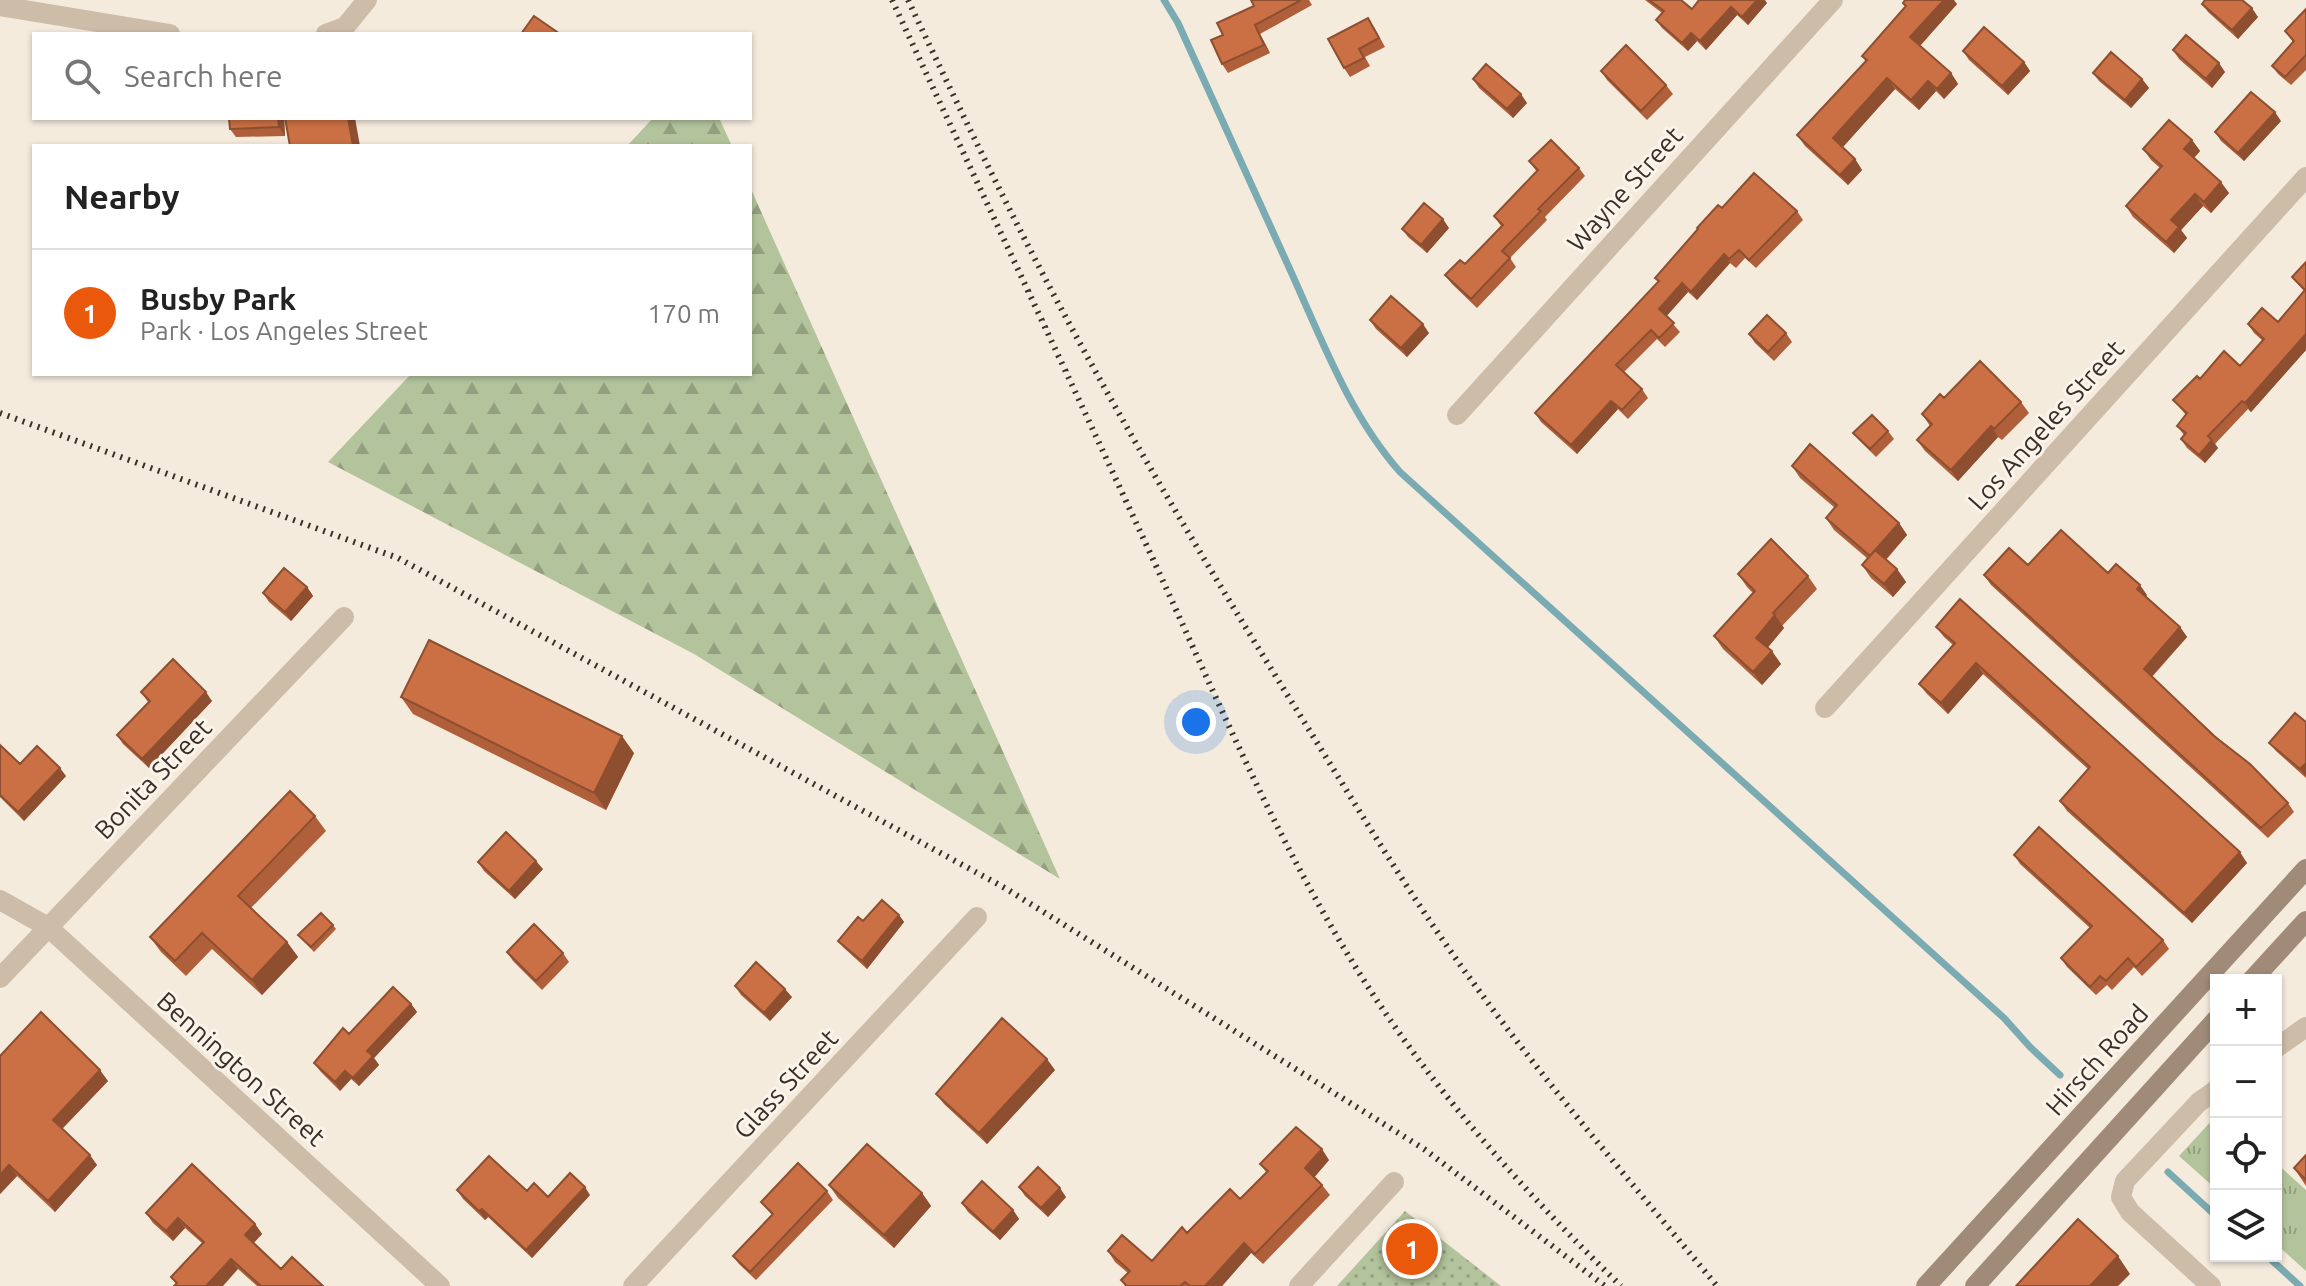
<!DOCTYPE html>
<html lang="en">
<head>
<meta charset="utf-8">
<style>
  :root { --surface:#fff; --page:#f6f6f6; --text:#222; --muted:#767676; --line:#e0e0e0; --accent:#ea580c }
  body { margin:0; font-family:Ubuntu,sans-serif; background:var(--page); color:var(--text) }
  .controls { position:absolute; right:24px; bottom:24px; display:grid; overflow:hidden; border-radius:0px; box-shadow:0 2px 6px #0004 }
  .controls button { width:72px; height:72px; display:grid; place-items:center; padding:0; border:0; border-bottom:2px solid var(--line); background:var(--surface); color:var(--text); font:40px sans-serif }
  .you { position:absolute; left:1196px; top:722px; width:28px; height:28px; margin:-20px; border:6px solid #fff; border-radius:50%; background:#1a73e8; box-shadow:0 0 0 12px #1a73e833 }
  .badge { display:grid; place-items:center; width:52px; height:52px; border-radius:50%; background:var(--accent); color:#fff; font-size:26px; font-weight:700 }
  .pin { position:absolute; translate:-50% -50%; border:4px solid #fff; box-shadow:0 2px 8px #0006 }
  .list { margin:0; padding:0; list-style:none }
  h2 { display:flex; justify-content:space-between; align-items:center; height:104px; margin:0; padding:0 32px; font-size:34px }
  h2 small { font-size:26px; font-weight:400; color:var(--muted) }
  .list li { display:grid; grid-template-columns:52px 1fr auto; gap:24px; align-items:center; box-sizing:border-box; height:128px; padding:0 32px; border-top:2px solid var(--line) }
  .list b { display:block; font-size:30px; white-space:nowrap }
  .list p { margin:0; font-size:26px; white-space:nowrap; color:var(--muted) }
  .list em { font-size:26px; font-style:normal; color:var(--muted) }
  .icon { flex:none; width:44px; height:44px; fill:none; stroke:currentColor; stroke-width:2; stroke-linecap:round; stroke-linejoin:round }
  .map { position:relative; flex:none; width:2306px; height:1286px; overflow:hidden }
  .search { position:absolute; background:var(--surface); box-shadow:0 2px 6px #0004; left:32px; top:32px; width:720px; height:88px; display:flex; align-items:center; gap:20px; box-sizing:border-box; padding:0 28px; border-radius:0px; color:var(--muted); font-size:30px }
  .panel { position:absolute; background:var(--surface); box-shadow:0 2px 6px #0004; left:32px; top:144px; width:720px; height:232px; border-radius:0px }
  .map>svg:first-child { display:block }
  .grass { fill:url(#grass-tufts) }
  .forest { fill:url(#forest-firs) }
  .park { fill:url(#park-dots) }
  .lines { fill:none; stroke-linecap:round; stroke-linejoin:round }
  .stream { stroke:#7babb2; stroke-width:7 }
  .minor { stroke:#ccbca8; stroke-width:20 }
  .tertiary { stroke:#ccbca8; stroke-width:20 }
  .secondary { stroke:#a08b79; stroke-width:20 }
  .rail { stroke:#392f29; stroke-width:6; stroke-dasharray:2 6; stroke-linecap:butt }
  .wall { fill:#af603a }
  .shaded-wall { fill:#8e4e30 }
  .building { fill:#cb7044; stroke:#8e4e30; stroke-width:2 }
  .labels { text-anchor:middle; stroke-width:6; stroke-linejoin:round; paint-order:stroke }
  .street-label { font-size:26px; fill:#392f29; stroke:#fbf4ea }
</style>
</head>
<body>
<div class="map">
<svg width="2306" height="1286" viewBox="0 0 2306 1286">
  <defs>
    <pattern id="grass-tufts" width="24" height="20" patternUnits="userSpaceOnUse" patternTransform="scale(2)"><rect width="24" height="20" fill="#b3c49c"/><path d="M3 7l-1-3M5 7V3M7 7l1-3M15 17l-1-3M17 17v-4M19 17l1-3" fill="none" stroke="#93a07f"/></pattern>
    <pattern id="forest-firs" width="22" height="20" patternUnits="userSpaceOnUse" patternTransform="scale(2)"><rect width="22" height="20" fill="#b3c49c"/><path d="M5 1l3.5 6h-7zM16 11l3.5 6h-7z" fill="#93a07f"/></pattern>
    <pattern id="park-dots" width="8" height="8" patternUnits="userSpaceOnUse" patternTransform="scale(2)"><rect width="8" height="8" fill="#b3c49c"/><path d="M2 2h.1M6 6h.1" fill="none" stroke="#93a07f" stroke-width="1.8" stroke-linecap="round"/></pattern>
  </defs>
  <rect width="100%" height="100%" fill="#f4ebdd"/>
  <path class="grass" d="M2216,1116V1189L2179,1156Z
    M2276,1163L2306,1190V1271L2276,1244Z"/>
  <path class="forest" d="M653,118H719L732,146H627Z
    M750,187L1060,879L694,654L328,462L411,374H750Z"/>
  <path class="park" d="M1405,1211L1501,1286H1337Z"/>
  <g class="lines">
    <path class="stream" d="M1164,0L1178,23C1216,107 1254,191 1292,274C1323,343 1350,415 1400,472L2004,1018L2030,1047L2060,1075
      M2168,1172L2216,1216
      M2267,1256L2300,1286"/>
    <path class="minor" d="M0,6L170,34
      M326,34L345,27L367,0
      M1457,415L1833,0
      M1825,708L2306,177
      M0,978L344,617
      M2276,1048L2306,1027
      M633,1286L977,917
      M1299,1286L1394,1182
      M2211,1286L2130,1212L2121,1197L2125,1181L2199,1102L2216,1090"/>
    <path class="tertiary" d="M0,900L48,927L440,1286"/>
    <path class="secondary" d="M2252,980L2306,921
      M1926,1286L2306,869
      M1975,1286L2216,1020"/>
    <path class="rail" d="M892,0C974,176 1057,352 1139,529C1208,677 1271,832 1358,971C1431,1088 1522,1190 1621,1286
      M908,0C953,95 998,189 1047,282C1124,428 1210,571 1298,712C1356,805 1412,900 1477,988C1552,1091 1636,1188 1717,1286
      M0,413L398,558L1005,888L1424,1149L1605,1286"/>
  </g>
  <path class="wall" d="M1251,0H1309L1312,5L1260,34L1270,53L1228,73L1222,64L1223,35L1254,6Z
    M1645,0H1681L1692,9L1767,3L1748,25L1737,15L1706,50L1697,41L1688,51L1662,28L1656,20L1662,13Z
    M1903,3L1957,4L1920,46L1951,73L1958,84L1944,99L1936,91L1919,110L1895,89L1843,147L1855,159L1862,170L1848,185L1805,146L1797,135L1866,62L1862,56L1906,7Z
    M2202,4L2258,17L2238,39L2208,12Z
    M2306,9V70L2291,85L2278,74L2272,66L2293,42L2285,31Z
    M1374,27L1385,47L1365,57L1370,66L1350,77L1344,68Z
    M2173,50L2225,72L2212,88L2179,59Z
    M1963,51L2024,62L2030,71L2008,95L1969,60Z
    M1601,71L1666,85L1673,94L1647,120L1607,80Z
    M2093,73L2142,79L2149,88L2131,108L2099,81Z
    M1473,79L1527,103L1513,118L1479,88Z
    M284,118L285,136L236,137L230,129Z
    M2281,121L2244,161L2221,141L2215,132Z
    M2192,140L2200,151L2194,158L2229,193L2211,213L2203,206L2181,230L2187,238L2174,253L2133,217L2126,206L2160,168L2151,160L2143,149Z
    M1529,161L1579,168L1585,176L1545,217L1547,220L1510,258L1516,267L1477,308L1452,284L1445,275L1465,264L1501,226L1494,216L1537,172Z
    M1722,208L1797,211L1803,220L1756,268L1745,258L1736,268L1730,263L1697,300L1688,292L1666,316L1680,332L1665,347L1657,339L1624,372L1642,389L1648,398L1628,419L1618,409L1577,454L1541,422L1535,413L1658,282L1655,278Z
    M1449,228L1427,253L1408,237L1402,229Z
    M2306,262V350L2251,412L2248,409L2215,444L2218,448L2205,463L2187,448L2181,439L2184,435L2177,426L2186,415L2173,400L2200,379L2240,366L2263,341L2254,333L2248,324L2278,322L2304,291L2292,277Z
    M1370,320L1429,333L1407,357L1376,329Z
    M1786,333L1792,342L1774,361L1755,343L1749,334Z
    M1944,398L2021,402L2029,413L2002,440L1998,437L1958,481L1925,451L1917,440L1930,426L1922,414Z
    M1888,431L1894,439L1876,457L1860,441L1853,433Z
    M1792,466L1899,523L1907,535L1886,560L1897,569L1906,582L1893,597L1871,578L1862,565L1868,559L1834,530L1826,518L1835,508L1800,478Z
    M2028,565L2108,573L2147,595L2146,596L2180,627L2187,637L2152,677L2288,803L2294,812L2268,838L1991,585L1984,575Z
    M1738,574L1808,576L1817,589L1782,626L1784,628L1767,648L1781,664L1762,685L1723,649L1714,636L1753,593L1747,587Z
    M307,587L313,596L291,621L269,602L263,593Z
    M1936,627L2247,863L2192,923L2067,811L2060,801L2088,769L1983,674L1948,714L1927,694L1919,684L1953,645L1944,637Z
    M141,692L212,701L149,768L123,744L117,735L148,702Z
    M401,697L634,753L606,810L413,714Z
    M2306,722V778L2276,751L2269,743Z
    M0,745L20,764L66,776L24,821L0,797Z
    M315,816L326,831L251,908L287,942L298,957L262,995L212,949L186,976L161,952L150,937Z
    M2014,855L2163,940L2169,949L2142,976L2134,967L2112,990L2107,985L2096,995L2067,967L2061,958L2090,928L2020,864Z
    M478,862L543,869L515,899L484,871Z
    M899,915L904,922L867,969L844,948L838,941L863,921Z
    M333,925L336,929L314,952L298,935Z
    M507,952L563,953L569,962L542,990L513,961Z
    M735,986L792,997L770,1021L741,995Z
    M411,1004L417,1012L374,1058L379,1065L359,1086L351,1079L340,1091L320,1071L314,1063L349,1034Z
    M0,1056L108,1081L62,1129L97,1165L55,1212L17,1176L0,1194Z
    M1055,1070L987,1144L944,1104L936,1094Z
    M2306,1155V1186L2294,1168Z
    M1329,1160L1314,1177L1322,1185L1330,1195L1263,1264L1251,1253L1222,1286H1125L1121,1280L1128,1273L1115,1262L1108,1251L1152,1261L1187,1233L1240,1199L1266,1172L1260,1164Z
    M829,1185L922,1193L931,1206L894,1248L838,1198Z
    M1019,1187L1066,1197L1048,1217L1025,1196Z
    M457,1190L527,1191L548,1197L590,1195L532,1258L488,1217L485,1220L463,1199Z
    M827,1191L833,1200L756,1280L739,1264L733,1256L772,1215L761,1202Z
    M962,1203L1013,1210L1019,1219L1000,1240L968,1212Z
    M146,1213L255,1224L262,1234L253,1243L281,1269L323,1286H257L238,1269L176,1284L171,1277L202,1243L185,1228L173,1241L153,1223Z"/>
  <path class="shaded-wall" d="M1757,0H1765L1767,3L1748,25L1742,17Z
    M1944,0H1954L1957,4L1918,48L1910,37Z
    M1731,7L1737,15L1706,50L1700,41Z
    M2252,8L2258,17L2238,39L2232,30Z
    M1255,25L1260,34L1270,53L1264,45Z
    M1691,33L1697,41L1688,51L1682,43Z
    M2024,62L2030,71L2008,95L2002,86Z
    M2219,63L2225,72L2212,88L2206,79Z
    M1951,73L1958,84L1944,99L1937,89Z
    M1887,78L1895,89L1841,149L1833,138Z
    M2142,79L2149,88L2131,108L2125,100Z
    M1928,81L1936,91L1919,110L1911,100Z
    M1521,94L1527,103L1513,118L1507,109Z
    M2275,112L2281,121L2244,161L2238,153Z
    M278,118H284L285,136L279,127Z
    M348,118H355L360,146H353Z
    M2192,140L2200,151L2192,160L2184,149Z
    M1855,159L1862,170L1848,185L1840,175Z
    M2221,182L2229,193L2211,213L2204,202Z
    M2195,194L2203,206L2181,230L2187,238L2174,253L2166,242L2171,220Z
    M1443,219L1449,228L1427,253L1421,245Z
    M1724,254L1730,263L1697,300L1691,292Z
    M1682,283L1688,292L1665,318L1659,309Z
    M1423,324L1429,333L1407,357L1401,348Z
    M2306,334V350L2251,412L2245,403Z
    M1611,401L1618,409L1577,454L1571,445Z
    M1991,426L1998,437L1958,481L1951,470Z
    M2212,440L2218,448L2205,463L2199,455Z
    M1899,523L1907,535L1878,568L1870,556Z
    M1897,569L1906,582L1893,597L1884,584Z
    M2140,585L2147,595L2144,598L2137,589Z
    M307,587L313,596L291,621L285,612Z
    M1775,615L1784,628L1765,651L1756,638Z
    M2180,627L2187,637L2150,678L2144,669Z
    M1772,651L1781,664L1762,685L1753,672Z
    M1976,663L1983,674L1948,714L1941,703Z
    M206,692L212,701L149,768L142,759Z
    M622,736L634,753L606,810L594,793Z
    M2306,763V777L2300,769Z
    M60,768L66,776L24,821L18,812Z
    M2240,852L2247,863L2192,923L2184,913Z
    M536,861L543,869L515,899L509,891Z
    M899,915L904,922L867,969L862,961Z
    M287,942L298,957L262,995L252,980Z
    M785,989L792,997L770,1021L764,1013Z
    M411,1004L417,1012L374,1058L379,1065L359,1086L353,1078L367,1051Z
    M1047,1059L1055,1070L987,1144L979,1133Z
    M100,1070L108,1081L60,1131L53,1120Z
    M345,1071L351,1079L340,1091L335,1082Z
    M1322,1149L1329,1160L1313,1179L1305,1168Z
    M90,1155L97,1165L55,1212L48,1201Z
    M9,1165L17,1176L0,1194V1175Z
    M585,1187L590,1195L532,1258L526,1250Z
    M1060,1188L1066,1197L1048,1217L1041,1208Z
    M922,1193L931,1206L894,1248L884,1235Z
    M482,1209L488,1217L485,1220L479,1211Z
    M1013,1210L1019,1219L1000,1240L993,1232Z
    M178,1218L185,1228L173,1241L166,1231Z
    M255,1224L262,1234L252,1245L245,1235Z
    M1244,1243L1251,1253L1222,1286H1205Z
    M2118,1256L2130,1274L2118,1286H2090Z
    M231,1259L238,1269L223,1286H206Z"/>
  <path class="building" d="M1251,0H1301L1255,25L1264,45L1222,64L1211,40L1223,35L1217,23L1254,6Z
    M1649,0H1681L1692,9L1699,0H1757L1742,17L1731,7L1700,41L1691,33L1682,43L1656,20L1664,11Z
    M1905,0H1944L1910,37L1951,73L1937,89L1928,81L1911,100L1887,78L1833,138L1855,159L1840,175L1797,135L1867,60L1862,56L1906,6L1903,3Z
    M2205,0H2242L2252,8L2232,30L2202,4Z
    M2306,9V55L2285,77L2272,66L2294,41L2285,31Z
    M534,16L560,34H521Z
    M1368,18L1379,38L1359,49L1364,58L1344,68L1328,39Z
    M1984,27L2024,62L2002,86L1963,51Z
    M2186,35L2219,63L2206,79L2173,50Z
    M1626,45L1666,85L1641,111L1601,71Z
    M2111,52L2142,79L2125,100L2093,73Z
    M1486,64L1521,94L1507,109L1473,79Z
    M2251,92L2275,112L2238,153L2215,132Z
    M229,118H278L279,127L230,129Z
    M285,118H348L353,146H290Z
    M2169,120L2192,140L2184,149L2221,182L2204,202L2195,194L2171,220L2179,227L2166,242L2126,206L2162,166L2143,149Z
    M1551,140L1579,168L1538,209L1541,211L1502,251L1510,258L1471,299L1445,275L1460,260L1465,264L1503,225L1494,216L1538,170L1529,161Z
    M1754,173L1797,211L1749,260L1739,250L1729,259L1724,254L1691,292L1682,283L1659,309L1674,323L1659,338L1651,330L1616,365L1642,389L1622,410L1611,401L1571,445L1535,413L1659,281L1655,278L1698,229L1697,228L1718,205L1722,208Z
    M1424,203L1443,219L1421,245L1402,229Z
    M2306,262V334L2245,403L2242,401L2208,436L2212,440L2199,455L2181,439L2186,433L2177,426L2187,413L2173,400L2197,376L2200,379L2224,351L2240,366L2264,339L2248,324L2262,308L2278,322L2305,290L2292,277Z
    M1391,296L1423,324L1401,348L1370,320Z
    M1767,315L1786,333L1768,352L1749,334Z
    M1980,361L2021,402L1994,429L1991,426L1951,470L1917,440L1932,424L1922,414L1940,394L1944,398Z
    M1872,415L1888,431L1870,449L1853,433Z
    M1810,444L1899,523L1870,556L1826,518L1837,505L1792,466Z
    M2061,530L2108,573L2116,564L2140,585L2137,589L2180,627L2144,669L2214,736L2250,764L2288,803L2261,828L1984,575L2009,548L2028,565Z
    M1771,539L1808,576L1773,613L1775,615L1756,638L1772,651L1753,672L1714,636L1755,591L1738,574Z
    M1875,550L1897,569L1884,584L1862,565Z
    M284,568L307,587L285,612L263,593Z
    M1960,599L2240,852L2184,913L2060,801L2090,767L1976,663L1941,703L1919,684L1955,643L1936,627Z
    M429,640L622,736L594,793L401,697Z
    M173,659L206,692L142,759L117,735L150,701L141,692Z
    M2295,713L2306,722V763L2300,769L2269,743Z
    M0,745L20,764L37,746L60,768L18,812L0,795Z
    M290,791L315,816L238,896L287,942L252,980L202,933L175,961L150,937Z
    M2039,827L2163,940L2136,967L2128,958L2106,981L2100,976L2090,987L2061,958L2092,926L2014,855Z
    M506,832L536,861L509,891L478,862Z
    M882,900L899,915L862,961L838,941L858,917L863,921Z
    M321,913L333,925L311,947L298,935Z
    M534,924L563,953L536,981L507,952Z
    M756,962L785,989L764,1013L735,986Z
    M393,987L411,1004L367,1051L373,1056L353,1078L345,1071L335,1082L314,1063L343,1028L349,1034Z
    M41,1012L100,1070L53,1120L90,1155L48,1201L9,1165L0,1175V1056Z
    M1002,1018L1047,1059L979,1133L936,1094Z
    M1296,1127L1322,1149L1305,1168L1322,1185L1255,1254L1244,1243L1205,1286H1190L1185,1282L1180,1286H1127L1121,1280L1130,1271L1108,1251L1122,1235L1152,1261L1182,1227L1187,1233L1230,1189L1240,1199L1268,1171L1260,1164Z
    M867,1144L922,1193L884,1235L829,1185Z
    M2306,1155V1180L2294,1168Z
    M489,1156L527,1191L534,1183L548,1197L570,1173L585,1187L526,1250L482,1209L479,1211L457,1190Z
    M798,1163L827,1191L750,1272L733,1256L773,1214L761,1202Z
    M192,1164L255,1224L245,1235L281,1269L292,1257L323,1286H261L231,1259L206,1286H174L177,1283L171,1277L204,1242L178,1218L166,1231L146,1213Z
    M1038,1167L1060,1188L1041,1208L1019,1187Z
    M982,1181L1013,1210L993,1232L962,1203Z
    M2078,1219L2118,1256L2090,1286H2016Z"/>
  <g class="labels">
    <g class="street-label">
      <text transform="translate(1625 189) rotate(-48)" y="9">Wayne Street</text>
      <text transform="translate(2046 425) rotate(-48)" y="9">Los Angeles Street</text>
      <text transform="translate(153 779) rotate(-46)" y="9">Bonita Street</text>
      <text transform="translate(2097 1060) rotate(-48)" y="9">Hirsch Road</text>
      <text transform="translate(241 1069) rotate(42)" y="9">Bennington Street</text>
      <text transform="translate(786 1084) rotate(-47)" y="9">Glass Street</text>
    </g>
  </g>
</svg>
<div class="controls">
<button>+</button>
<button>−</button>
<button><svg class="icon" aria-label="locate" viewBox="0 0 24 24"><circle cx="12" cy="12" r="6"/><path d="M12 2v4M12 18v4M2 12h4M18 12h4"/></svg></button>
<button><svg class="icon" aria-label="layers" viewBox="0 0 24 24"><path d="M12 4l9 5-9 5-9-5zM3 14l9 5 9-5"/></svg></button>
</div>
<div class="you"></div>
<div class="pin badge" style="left:1412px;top:1249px">1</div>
<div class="search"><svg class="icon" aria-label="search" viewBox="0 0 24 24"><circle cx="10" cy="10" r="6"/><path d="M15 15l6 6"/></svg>Search here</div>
<section class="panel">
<h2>Nearby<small></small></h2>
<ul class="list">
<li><span class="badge">1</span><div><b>Busby Park</b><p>Park · Los Angeles Street</p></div><em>170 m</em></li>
</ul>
</section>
</div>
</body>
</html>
